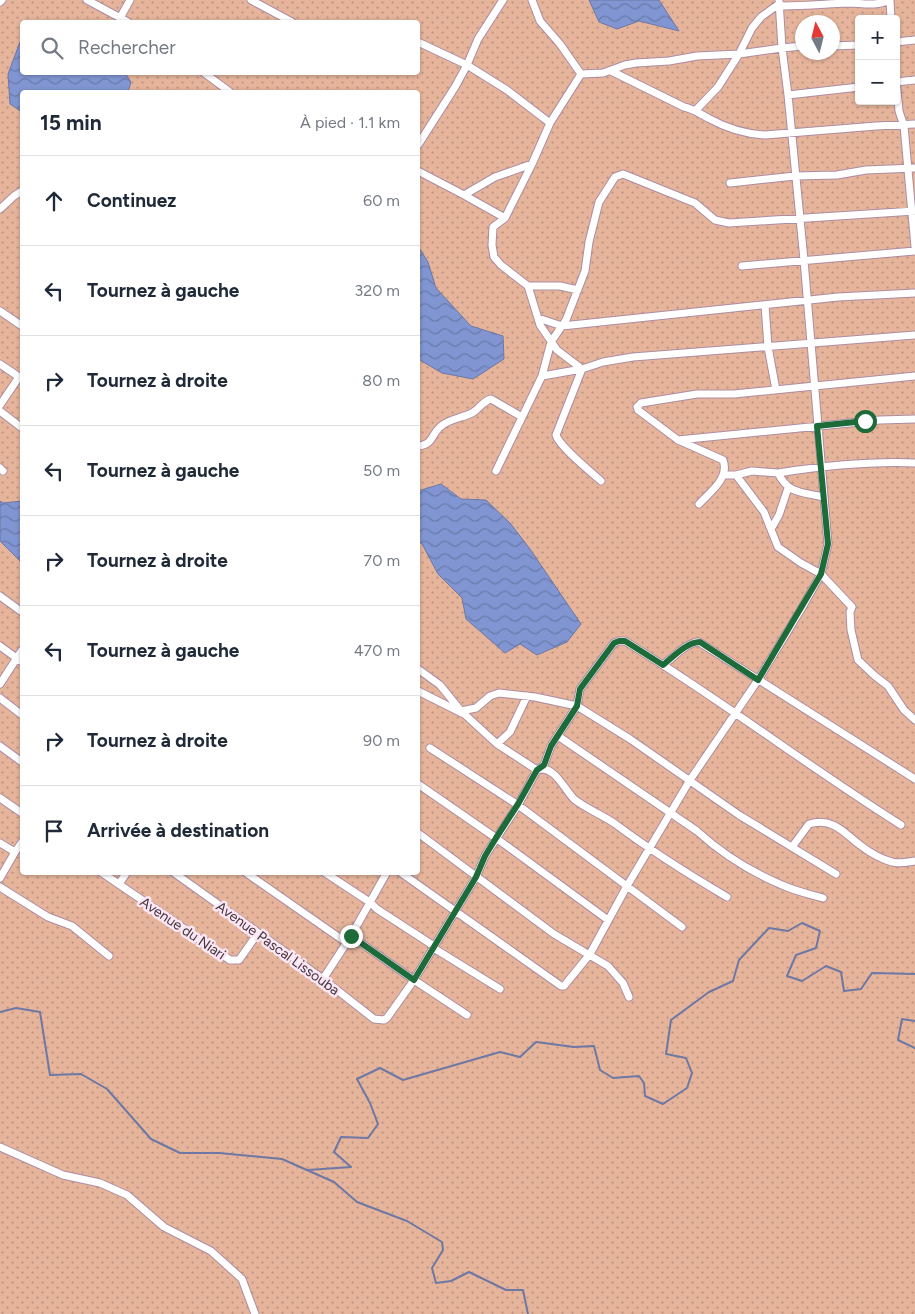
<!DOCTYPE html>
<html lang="fr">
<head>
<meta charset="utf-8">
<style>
  :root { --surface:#fff; --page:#f2f2f3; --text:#1f2937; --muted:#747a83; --line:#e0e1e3 }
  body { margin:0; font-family:Figtree,sans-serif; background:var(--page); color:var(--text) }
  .controls { position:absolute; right:15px; top:15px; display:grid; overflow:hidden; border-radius:5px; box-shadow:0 1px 4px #0004 }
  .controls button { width:45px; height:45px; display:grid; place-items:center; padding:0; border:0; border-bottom:1px solid var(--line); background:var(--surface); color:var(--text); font:25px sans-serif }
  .compass { position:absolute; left:795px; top:15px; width:45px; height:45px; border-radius:50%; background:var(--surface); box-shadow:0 1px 4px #0004; rotate:353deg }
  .stop { position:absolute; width:15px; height:15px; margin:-11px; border:4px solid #1e6b3a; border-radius:50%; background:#fff }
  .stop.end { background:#1e6b3a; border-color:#fff; box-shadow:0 1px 5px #0008 }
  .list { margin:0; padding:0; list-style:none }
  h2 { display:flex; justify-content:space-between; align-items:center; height:65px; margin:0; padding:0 20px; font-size:21px }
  h2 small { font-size:16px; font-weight:400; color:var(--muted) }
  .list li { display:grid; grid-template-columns:32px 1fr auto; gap:15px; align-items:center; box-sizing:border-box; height:90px; padding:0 20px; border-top:1px solid var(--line) }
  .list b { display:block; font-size:19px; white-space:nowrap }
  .list em { font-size:16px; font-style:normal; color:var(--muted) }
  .icon { flex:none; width:28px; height:28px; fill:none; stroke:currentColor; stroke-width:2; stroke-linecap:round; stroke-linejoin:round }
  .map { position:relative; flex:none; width:915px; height:1314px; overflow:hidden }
  .search { position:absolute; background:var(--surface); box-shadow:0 1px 4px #0004; left:20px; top:20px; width:400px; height:55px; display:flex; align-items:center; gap:12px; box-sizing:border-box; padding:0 18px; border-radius:5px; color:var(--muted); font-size:19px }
  .panel { position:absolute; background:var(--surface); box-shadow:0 1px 4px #0004; left:20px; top:90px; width:400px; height:785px; border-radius:5px }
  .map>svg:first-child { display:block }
  .grass { fill:url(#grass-dots); fill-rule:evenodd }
  .water { fill:url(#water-waves); stroke:#6d78a5 }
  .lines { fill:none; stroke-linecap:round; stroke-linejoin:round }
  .stream { stroke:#6d78a5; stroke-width:2 }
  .minor-casing { stroke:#ad8da3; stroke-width:9 }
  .minor { stroke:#fff; stroke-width:7 }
  .route { stroke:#1e6b3a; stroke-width:6 }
  .labels { text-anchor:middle; stroke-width:5; stroke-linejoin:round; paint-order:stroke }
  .street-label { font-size:14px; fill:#42343d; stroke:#fbe6f4 }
</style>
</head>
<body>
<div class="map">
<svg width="915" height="1314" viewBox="0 0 915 1314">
  <defs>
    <pattern id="grass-dots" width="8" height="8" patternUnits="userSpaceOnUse" patternTransform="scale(1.25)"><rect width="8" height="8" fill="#e6b49b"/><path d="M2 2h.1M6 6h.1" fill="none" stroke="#bc9380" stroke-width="1.8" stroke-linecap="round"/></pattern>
    <pattern id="water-waves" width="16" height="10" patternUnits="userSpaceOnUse" patternTransform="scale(1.25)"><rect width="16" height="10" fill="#8095d1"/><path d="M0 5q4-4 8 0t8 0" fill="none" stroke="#6a7aab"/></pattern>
  </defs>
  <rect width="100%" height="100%" fill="#fbe6f4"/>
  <path class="grass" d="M0,0H915V1314H0ZM859,19H896V101H859ZM22,22H418V72H22ZM802,22H832V52H802ZM22,92H418V872H22Z"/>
  <path class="water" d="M589,0H659L679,31L639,21L617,29L599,22Z
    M20,42H22V72L125,73L131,82L128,92H22V112L10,104L8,74Z
    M418,246L428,262L436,288L471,326L503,336L504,359L473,379L442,373L418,359Z
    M441,484L461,499L486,500L510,523L530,549L581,624L567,642L537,655L520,644L505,653L466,619L462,598L438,574L422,544L418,541V491Z
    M0,501L3,503L22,501V562L20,561L0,541Z"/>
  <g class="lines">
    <path class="stream" d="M0,1012L16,1008L40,1012L50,1075L81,1074L107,1089L151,1139L180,1153H219L282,1159L334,1182L357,1202L407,1221L442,1242L443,1250L432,1268L436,1283L451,1281L469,1272L506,1290H523L528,1314
      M915,1021L902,1019L898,1040L915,1048
      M308,1170L351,1167L334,1152L341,1137L368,1138L378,1124L370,1103L357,1079L380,1068L403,1080L500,1052L520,1057L536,1042L574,1047L594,1046L600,1070L613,1078L639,1076L644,1083L645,1096L663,1104L687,1088L692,1073L686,1058L666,1054L671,1020L709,992L733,981L739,960L769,928L788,931L802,923L820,931L816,948L796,955L787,976L802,981L826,966L841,972L844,991L861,989L872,973L915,974"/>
    <g class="minor-casing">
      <path id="minor" d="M87,0L128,22
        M251,0L292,22
        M532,0L540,21L560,44L581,74L603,73L625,65L636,63L669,61L697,56L739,54L782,48L802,46
        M890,0L891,19
        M0,2L2,0
        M120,18L130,0
        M418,42L467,65L507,90L550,123
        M896,42L915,40
        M832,46L859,45
        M611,71L684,107C694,109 700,114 708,118C726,128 745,134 765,135L876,126L915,124
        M203,72L230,92
        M896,80L899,111L904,126L915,247
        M896,82L915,80
        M788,95L859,87
        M696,110L718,87L739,54L752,28L761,17L779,4L783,6C804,6 825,4 847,3C862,3 875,7 889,0
        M418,145L455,87L467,65L478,39L503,0
        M418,171L464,195L495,177L532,164
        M730,183L795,176L837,175L866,170L915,168
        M464,195L505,218L493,227L492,245L494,257L501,265L528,286L540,325L557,350L582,369L556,435C559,446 591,472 601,481
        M0,209L14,196L22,191
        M505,218L532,164L550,123L581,74
        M742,266L915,251
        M528,286H560L578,290
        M765,305L768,347L776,390
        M0,311L22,326
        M538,318L562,326L838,297L915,293
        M0,364L22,379
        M542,376L582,369L603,362L633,357L915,335
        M0,405L19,377
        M0,411L22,428
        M678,440L880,420L915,419
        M418,446C434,444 430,436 440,427C448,419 462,418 472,413C479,409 483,401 491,399L522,417
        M0,468L3,471
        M496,471L542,376L551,342L566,320L585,271L589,242L599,202L615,177L623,174L695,203L715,220L729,223L915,211
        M778,473C823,466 869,461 915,463
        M724,475H736L752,471L778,473C788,494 802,492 823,497
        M736,475L764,512L778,547L801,563L821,574L852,607L850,612L851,630L858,660L875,676L888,686L904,710L915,720
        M699,504C710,492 730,478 723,460L678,440L638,410L637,407L641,403L697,394H734L915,376
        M771,529L779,515L788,488
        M0,596L22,612
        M0,646L22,662
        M663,665C744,717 820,774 901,825
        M418,669L440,685L461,711L497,744L537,770C554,764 564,789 574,799C585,808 602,815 614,823C650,850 688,874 727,897
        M0,684L22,650
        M418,691L462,713
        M0,698L22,715
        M461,711L476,708L490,696L499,693L535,697L577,706L630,739L739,815L836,874
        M558,736L697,831C721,853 751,872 782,885C795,891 809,894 823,898
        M497,744L510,732L527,696
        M0,746L22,762
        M430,748L518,805L682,927
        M418,784L496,838L608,920
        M0,798L22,813
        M418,833L554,934L608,966L623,983L629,997
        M0,843L15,852
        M792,847L809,824C833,817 844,833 860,845C869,852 881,859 892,862C898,864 908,862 915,861
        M101,872L230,960H239L258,933
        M173,872L323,979L374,1019L384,1020L387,1018L414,980L476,877L485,856L518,805L537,770L544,765L551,746L577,706L580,689L614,643L619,641H625L663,665C673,658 687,642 699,642L915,779
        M245,872L347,943
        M324,872L371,903L377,909L434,946L435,949L440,952L500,989
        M400,872L561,986H564L590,954L627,886L690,780L758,680L800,611L821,574L828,544L804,260L788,95L782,48L779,0
        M0,878L15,852L22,842
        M119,884L127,872
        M0,887L48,917L72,926L109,956
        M351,936L414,980L467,1015
        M323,979L351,936L387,872
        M0,1147L63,1175L100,1183L127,1195L164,1227L211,1251L242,1279L255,1314"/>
    </g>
    <use href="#minor" class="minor"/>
  </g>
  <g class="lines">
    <path class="route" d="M351,936L414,980L476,877L485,856L496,838L518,804L537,770L544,765L551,746L577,706L580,689L614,643L619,641H625L663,665C673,657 687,642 700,642L758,680L821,574L828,544L817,426L865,421"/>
  </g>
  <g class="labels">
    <g class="street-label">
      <text transform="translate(183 928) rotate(34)" y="5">Avenue du Niari</text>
      <text transform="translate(278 948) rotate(36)" y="5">Avenue Pascal Lissouba</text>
    </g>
  </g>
</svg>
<div class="controls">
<button>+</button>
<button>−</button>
</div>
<svg class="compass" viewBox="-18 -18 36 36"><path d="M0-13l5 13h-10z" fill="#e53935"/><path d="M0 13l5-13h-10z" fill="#747a83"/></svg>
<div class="stop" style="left:865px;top:421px"></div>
<div class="stop end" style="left:351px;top:936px"></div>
<div class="search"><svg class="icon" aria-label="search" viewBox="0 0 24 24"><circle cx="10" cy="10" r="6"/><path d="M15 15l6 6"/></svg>Rechercher</div>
<section class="panel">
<h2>15 min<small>À pied · 1.1 km</small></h2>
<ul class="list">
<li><svg class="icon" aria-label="ahead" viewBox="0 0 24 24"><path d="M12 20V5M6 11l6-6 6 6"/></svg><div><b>Continuez</b></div><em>60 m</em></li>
<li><svg class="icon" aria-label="left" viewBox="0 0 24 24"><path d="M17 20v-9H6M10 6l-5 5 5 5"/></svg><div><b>Tournez à gauche</b></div><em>320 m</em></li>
<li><svg class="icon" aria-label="right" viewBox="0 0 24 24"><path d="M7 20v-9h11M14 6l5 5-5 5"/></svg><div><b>Tournez à droite</b></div><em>80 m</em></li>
<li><svg class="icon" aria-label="left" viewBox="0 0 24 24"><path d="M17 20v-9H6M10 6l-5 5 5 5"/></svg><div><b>Tournez à gauche</b></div><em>50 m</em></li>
<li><svg class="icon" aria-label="right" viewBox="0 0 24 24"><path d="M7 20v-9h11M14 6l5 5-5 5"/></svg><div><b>Tournez à droite</b></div><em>70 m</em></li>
<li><svg class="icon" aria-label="left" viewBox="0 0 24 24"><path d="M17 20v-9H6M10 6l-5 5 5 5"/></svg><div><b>Tournez à gauche</b></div><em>470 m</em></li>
<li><svg class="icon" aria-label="right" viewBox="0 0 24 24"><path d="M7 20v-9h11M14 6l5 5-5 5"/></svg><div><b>Tournez à droite</b></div><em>90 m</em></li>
<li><svg class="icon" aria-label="arrive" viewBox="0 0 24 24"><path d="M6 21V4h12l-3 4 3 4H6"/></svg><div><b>Arrivée à destination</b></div></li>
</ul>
</section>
</div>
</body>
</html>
